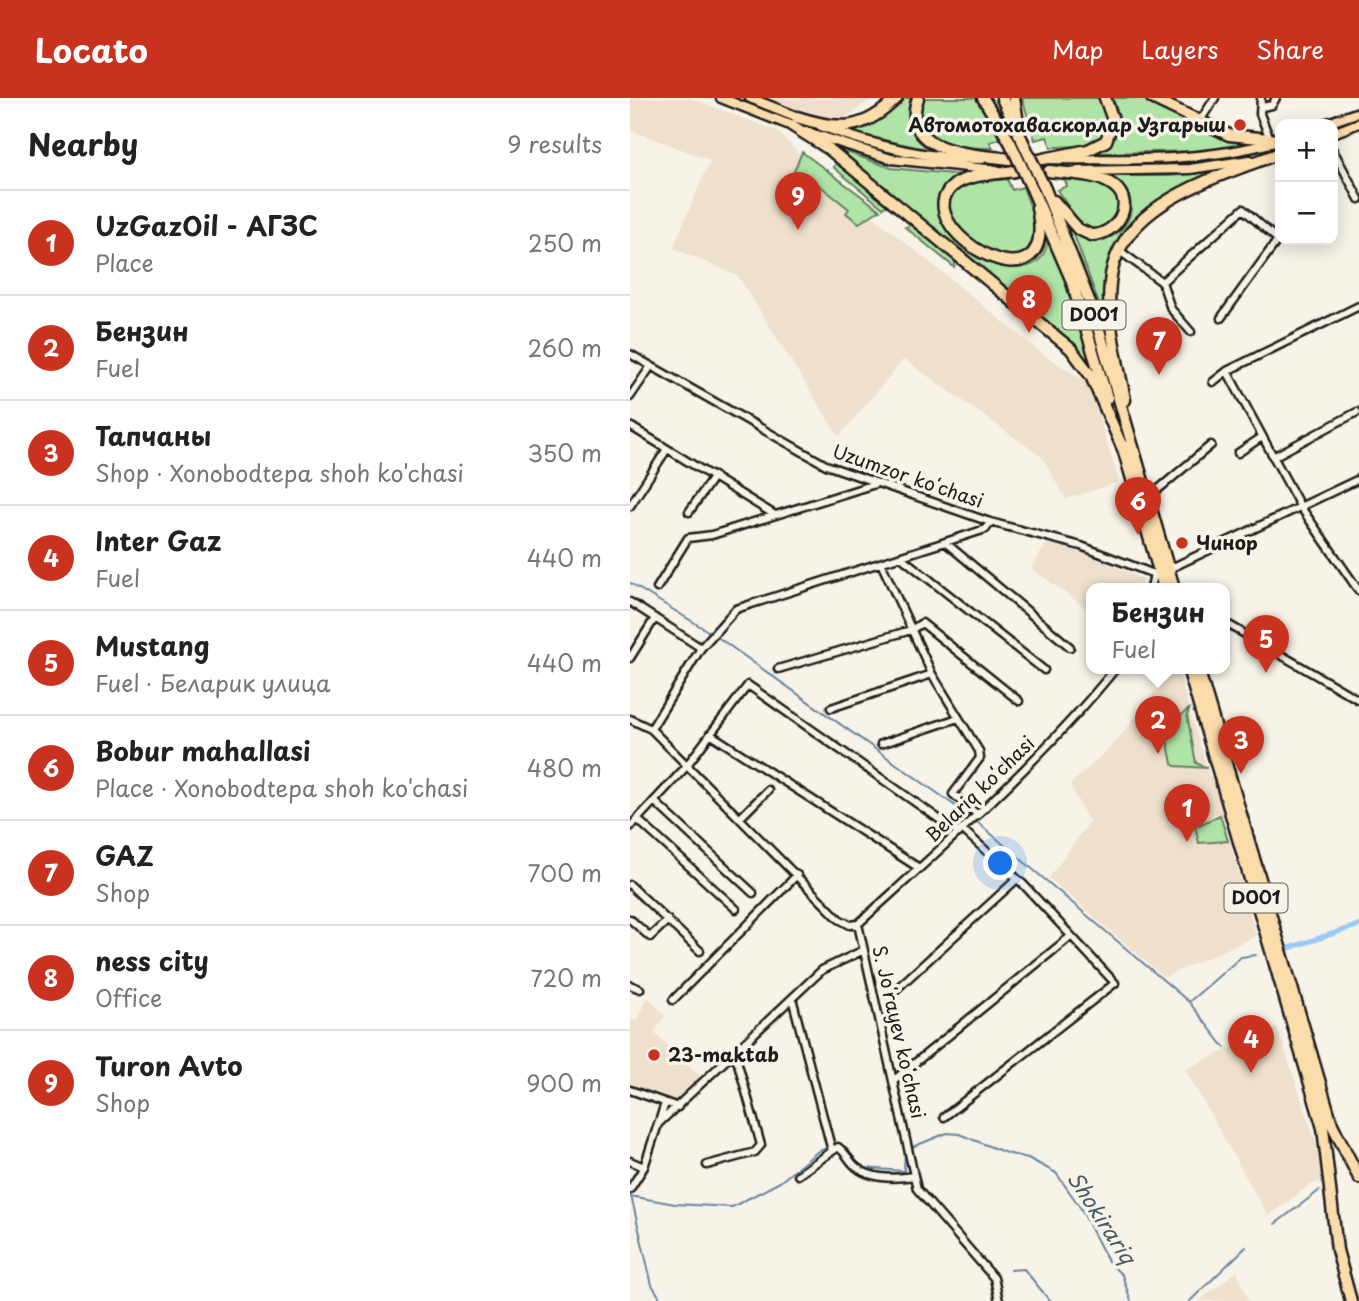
<!DOCTYPE html>
<html lang="en">
<head>
<meta charset="utf-8">
<style>
  :root { --surface:#fff; --page:#f2f2f2; --text:#222; --muted:#767676; --line:#e0e0e0; --accent:#c8321e }
  body { margin:0; font-family:"Playpen Sans",sans-serif; background:var(--page); color:var(--text) }
  .controls { position:absolute; right:21px; top:21px; display:grid; overflow:hidden; border-radius:14px; box-shadow:0 4px 18px #0003 }
  .controls button { width:63px; height:63px; display:grid; place-items:center; padding:0; border:0; border-bottom:2px solid var(--line); background:var(--surface); color:var(--text); font:35px sans-serif }
  .you { position:absolute; left:371px; top:766px; width:24px; height:24px; margin:-18px; border:5px solid #fff; border-radius:50%; background:#1a73e8; box-shadow:0 0 0 10px #1a73e833 }
  .badge { display:grid; place-items:center; width:46px; height:46px; border-radius:50%; background:var(--accent); color:#fff; font-size:23px; font-weight:700 }
  .pin { position:absolute; translate:-50% -58px; filter:drop-shadow(0 2px 4px #0008) }
  .pin::after { content:''; position:absolute; top:37px; width:24px; height:21px; background:inherit; clip-path:polygon(0 0,100% 0,50% 100%) }
  .popup { position:absolute; left:456px; top:485px; width:144px; height:91px; box-sizing:border-box; display:grid; place-content:center; border-radius:14px; background:var(--surface); filter:drop-shadow(0 2px 5px #0005); font-size:23px; white-space:nowrap; color:var(--muted) }
  .popup b { font-size:26px; color:var(--text) }
  .popup::after { content:''; position:absolute; left:50%; top:100%; margin-left:-14px; border:14px solid transparent; border-top-color:var(--surface) }
  .list { margin:0; padding:0; list-style:none }
  h2 { display:flex; justify-content:space-between; align-items:center; height:91px; margin:0; padding:0 28px; font-size:30px }
  h2 small { font-size:23px; font-weight:400; color:var(--muted) }
  .list li { display:grid; grid-template-columns:46px 1fr auto; gap:21px; align-items:center; box-sizing:border-box; height:105px; padding:0 28px; border-top:2px solid var(--line) }
  .list b { display:block; font-size:26px; white-space:nowrap }
  .list p { margin:0; font-size:23px; white-space:nowrap; color:var(--muted) }
  .list em { font-size:23px; font-style:normal; color:var(--muted) }
  .map { position:relative; flex:none; width:729px; height:1203px; overflow:hidden }
  header { display:flex; align-items:center; gap:42px; box-sizing:border-box; height:98px; padding:0 35px; background:var(--accent); color:#fff }
  header strong { font-size:33px }
  nav { display:flex; gap:38px; margin-inline-start:auto; font-size:24px }
  main { display:flex }
  aside { flex:1; background:var(--surface) }
  .map>svg:first-child { display:block }
  .built { fill:#eee0cc }
  .green { fill:#afe4a7; stroke:#668062; stroke-width:2 }
  .lines { fill:none; stroke-linecap:round; stroke-linejoin:round }
  .stream { stroke:#68849f; stroke-width:2 }
  .canal { stroke:#9bc9f6; stroke-width:5 }
  .minor-casing { stroke:#1c1c1c; stroke-width:11 }
  .major-casing { stroke:#1c1c1c; stroke-width:13 }
  .highway-casing { stroke:#1c1c1c; stroke-width:15 }
  .minor { stroke:#f7f3e8; stroke-width:6 }
  .major { stroke:#fddcac; stroke-width:8 }
  .highway { stroke:#fddcac; stroke-width:10 }
  .highway-bridge-casing { stroke:#1c1c1c; stroke-width:15; stroke-linecap:butt }
  .highway-bridge { stroke:#fddcac; stroke-width:10 }
  .poi-dot { fill:#c8321e; stroke:#f7f3e8; stroke-width:2.5 }
  .labels { text-anchor:middle; stroke-width:7; stroke-linejoin:round; paint-order:stroke }
  .shield { fill:#f7f3e8; stroke:#5e5c59; stroke-width:2 }
  .shield-label { font-size:18px; font-weight:bold; fill:#1c1c1c }
  .poi-label { font-size:19px; font-weight:bold; fill:#1c1c1c; stroke:#f7f3e8; text-anchor:start }
  .street-label { font-size:19px; fill:#1c1c1c; stroke:#f7f3e8 }
  .water-label { font-size:21px; font-style:italic; fill:#485968; stroke:#f7f3e8 }
</style>
</head>
<body>
<header>
<strong>Locato</strong>
<nav><a>Map</a><a>Layers</a><a>Share</a></nav>
</header>
<main>
<aside>
<h2>Nearby<small>9 results</small></h2>
<ul class="list">
<li><span class="badge">1</span><div><b>UzGazOil - АГЗС</b><p>Place</p></div><em>250 m</em></li>
<li><span class="badge">2</span><div><b>Бензин</b><p>Fuel</p></div><em>260 m</em></li>
<li><span class="badge">3</span><div><b>Тапчаны</b><p>Shop · Xonobodtepa shoh ko'chasi</p></div><em>350 m</em></li>
<li><span class="badge">4</span><div><b>Inter Gaz</b><p>Fuel</p></div><em>440 m</em></li>
<li><span class="badge">5</span><div><b>Mustang</b><p>Fuel · Беларик улица</p></div><em>440 m</em></li>
<li><span class="badge">6</span><div><b>Bobur mahallasi</b><p>Place · Xonobodtepa shoh ko'chasi</p></div><em>480 m</em></li>
<li><span class="badge">7</span><div><b>GAZ</b><p>Shop</p></div><em>700 m</em></li>
<li><span class="badge">8</span><div><b>ness city</b><p>Office</p></div><em>720 m</em></li>
<li><span class="badge">9</span><div><b>Turon Avto</b><p>Shop</p></div><em>900 m</em></li>
</ul>
</aside>
<div class="map">
<svg width="729" height="1203" viewBox="0 0 729 1203">
  <rect width="100%" height="100%" fill="#f7f3e8"/>
  <filter id="ink" filterUnits="userSpaceOnUse"><feTurbulence type="fractalNoise" baseFrequency=".0143" numOctaves="2"/><feDisplacementMap in="SourceGraphic" scale="14" xChannelSelector="R" yChannelSelector="G"/><feConvolveMatrix kernelMatrix="1 2 1 2 8 2 1 2 1" color-interpolation-filters="sRGB"/></filter>
  <g filter="url(#ink)">
    <path class="built" d="M0,0H60L147,33L180,67L410,254L459,286L489,384L436,401L412,359L274,261L209,339L108,178L43,150L80,62L0,32Z
      M139,0H243L207,26Z
      M418,444L435,445L513,481L512,490H462L461,514L401,470Z
      M543,570H547L579,677L583,680L626,838L534,879L419,780L459,724L440,687L486,644Z
      M18,899L35,918L24,934L72,980L47,1006L0,987V921L6,923Z
      M647,929L698,1080L680,1087L638,1118L555,971Z
      M607,1173L619,1203H569Z"/>
    <path class="green" d="M274,0H284C277,22 284,48 309,54L218,34L254,18Z
      M294,0H348L370,41L360,44L363,50C332,51 276,45 294,0Z
      M392,0H470L479,19L473,40C456,48 440,49 421,49L417,39L405,42Z
      M482,0H515L593,39L624,45L576,53L466,55C490,45 494,21 482,0Z
      M200,48L261,70L332,77C244,112 419,227 418,134L463,265L459,267L431,236Z
      M172,54L250,112L229,125L216,115L219,111L184,83L181,86L164,73Z
      M208,64L260,105L253,110L203,69Z
      M596,72L541,96L480,165L475,188L486,270L469,206L443,134C493,164 526,95 476,78H540Z
      M377,81L382,92L393,89L408,130L400,155C394,156 386,160 379,159C356,156 294,115 329,90C341,82 363,83 377,81Z
      M455,81L483,91L491,105L485,125L464,134L453,130L427,92L437,88L435,82Z
      M281,127L326,163L324,169L275,129Z
      M560,610L557,617L566,665L577,670L545,668L542,666L535,631Z
      M590,717L598,743L569,745L565,729Z"/>
    <g class="lines">
      <path class="stream" d="M0,485L81,535
        M86,538L341,719
        M346,723L559,904L595,950
        M560,903L611,859L626,857
        M280,1050L317,1035L329,1036L376,1055L398,1060L426,1075L450,1109L479,1165L492,1177L501,1203
        M223,1062L233,1070L274,1073L275,1052
        M0,1098L45,1106L102,1109L150,1084L187,1054L199,1049
        M1,1098L22,1187L32,1203
        M645,1126L690,1092
        M380,1172L394,1171L420,1203
        M560,1203L616,1149"/>
      <path class="canal" d="M659,850L729,827"/>
      <g class="minor-casing">
        <path id="minor" d="M631,0L630,16L640,41
          M632,9L642,7L646,0
          M569,24L585,0
          M703,52L729,101
          M490,153L532,184L541,211L561,234
          M532,184L613,111L648,142
          M591,220L649,140
          M0,256L196,367L360,424L451,448L524,476
          M597,273L670,408L729,493
          M583,284L597,273L729,208
          M0,299L21,268
          M0,328L145,417
          M608,355L632,339
          M643,359L727,314
          M518,400L581,347
          M0,408L37,351
          M59,414L84,378
          M316,445L440,549
          M271,459L414,572
          M251,465L302,576L349,653L350,660L323,696L348,717
          M539,471L729,381
          M27,490L58,440L82,437L245,386
          M521,490L524,476L528,475
          M0,504L71,550
          M594,524L729,602
          M0,560L25,520
          M148,571L281,532L292,525L389,603
          M201,610L302,576
          M0,621L21,631L209,821L220,827L228,826
          M21,631L71,550L106,511L356,431L360,424
          M80,636L289,770
          M251,646L328,620
          M24,703L123,795
          M111,719L138,692
          M7,721L106,811
          M0,729L54,671L118,587L329,735
          M0,787L70,853
          M0,821L20,839L38,822
          M228,826L287,1091L364,1180L369,1203
          M228,826C318,744 409,665 486,570
          M0,887L10,891
          M260,897L387,781
          M162,900L202,1053
          M43,902L167,777
          M264,982L441,838
          M0,992L48,1009
          M314,1019L485,885L393,786L333,732
          M29,1024L35,1005
          M0,1063L14,1069
          M77,1067L125,1054L131,1047L105,955
          M168,1077L208,1049C214,1053 218,1060 223,1066C238,1082 264,1081 284,1078
          M0,1091L14,1069L28,1026L192,872L234,852"/>
      </g>
      <g class="major-casing">
        <path id="major" d="M91,0L165,29
          M120,0L173,21
          M695,26L729,14
          M191,28C244,48 296,61 352,61
          M177,34L261,61L366,72
          M703,35L729,25
          M383,61C472,60 562,68 648,43
          M448,73L560,71L620,62"/>
      </g>
      <g class="highway-casing">
        <path id="highway" d="M288,0C268,56 345,56 380,61
          M353,0L380,44
          M372,0L392,42
          M384,0L388,25
          M522,0L599,37L650,42
          M167,19C210,33 234,33 267,0
          M161,27L199,51L441,251L461,278L493,351
          M413,61L458,52L476,43L483,22L475,0
          M385,73C367,76 337,76 323,88C274,128 431,223 407,110
          M419,73C439,76 467,75 484,88C507,106 485,138 461,137L448,131L424,103
          M415,91L464,215L544,490
          M403,93L441,181L477,300
          M495,302C488,264 476,223 480,185C487,104 589,79 650,55
          M492,347L534,490
          M558,570L693,1030L707,1152L721,1203
          M568,570L702,1026L729,1080"/>
      </g>
      <use href="#minor" class="minor"/>
      <use href="#major" class="major"/>
      <use href="#highway" class="highway"/>
      <g class="highway-bridge-casing">
        <path id="highway-bridge" d="M392,42L415,91
          M380,44L403,93"/>
      </g>
      <use href="#highway-bridge" class="highway-bridge"/>
    </g>
  </g>
  <g class="poi-dot">
    <circle cx="610" cy="27" r="7"/>
    <circle cx="552" cy="445" r="7"/>
    <circle cx="24" cy="957" r="7"/>
  </g>
  <g class="labels">
    <g class="shield">
      <rect x="432.5" y="202.5" width="63" height="29" rx="5"/>
      <rect x="594.5" y="785.5" width="63" height="29" rx="5"/>
    </g>
    <g class="shield-label">
      <text x="464" y="223">D001</text>
      <text x="626" y="806">D001</text>
    </g>
    <g class="poi-label">
      <text x="596" y="34" text-anchor="end">Автомотохаваскорлар Узгарыш</text>
      <text x="566" y="452">Чинор</text>
      <text x="38" y="964">23-maktab</text>
    </g>
    <g class="street-label">
      <text transform="translate(278 378) rotate(19)" y="7">Uzumzor koʻchasi</text>
      <text transform="translate(350 691) rotate(-44)" y="7">Belariq koʻchasi</text>
      <text transform="translate(269 934) rotate(77)" y="7">S. Joʻrayev koʻchasi</text>
    </g>
    <g class="water-label">
      <text transform="translate(471 1120) rotate(57)" y="7">Shokirariq</text>
    </g>
  </g>
</svg>
<div class="controls">
<button>+</button>
<button>−</button>
</div>
<div class="you"></div>
<div class="pin badge" style="left:557px;top:744px">1</div>
<div class="pin badge" style="left:528px;top:656px">2</div>
<div class="popup"><b>Бензин</b>Fuel</div>
<div class="pin badge" style="left:611px;top:676px">3</div>
<div class="pin badge" style="left:621px;top:975px">4</div>
<div class="pin badge" style="left:636px;top:575px">5</div>
<div class="pin badge" style="left:508px;top:437px">6</div>
<div class="pin badge" style="left:529px;top:277px">7</div>
<div class="pin badge" style="left:399px;top:235px">8</div>
<div class="pin badge" style="left:168px;top:132px">9</div>
</div>
</main>
</body>
</html>
